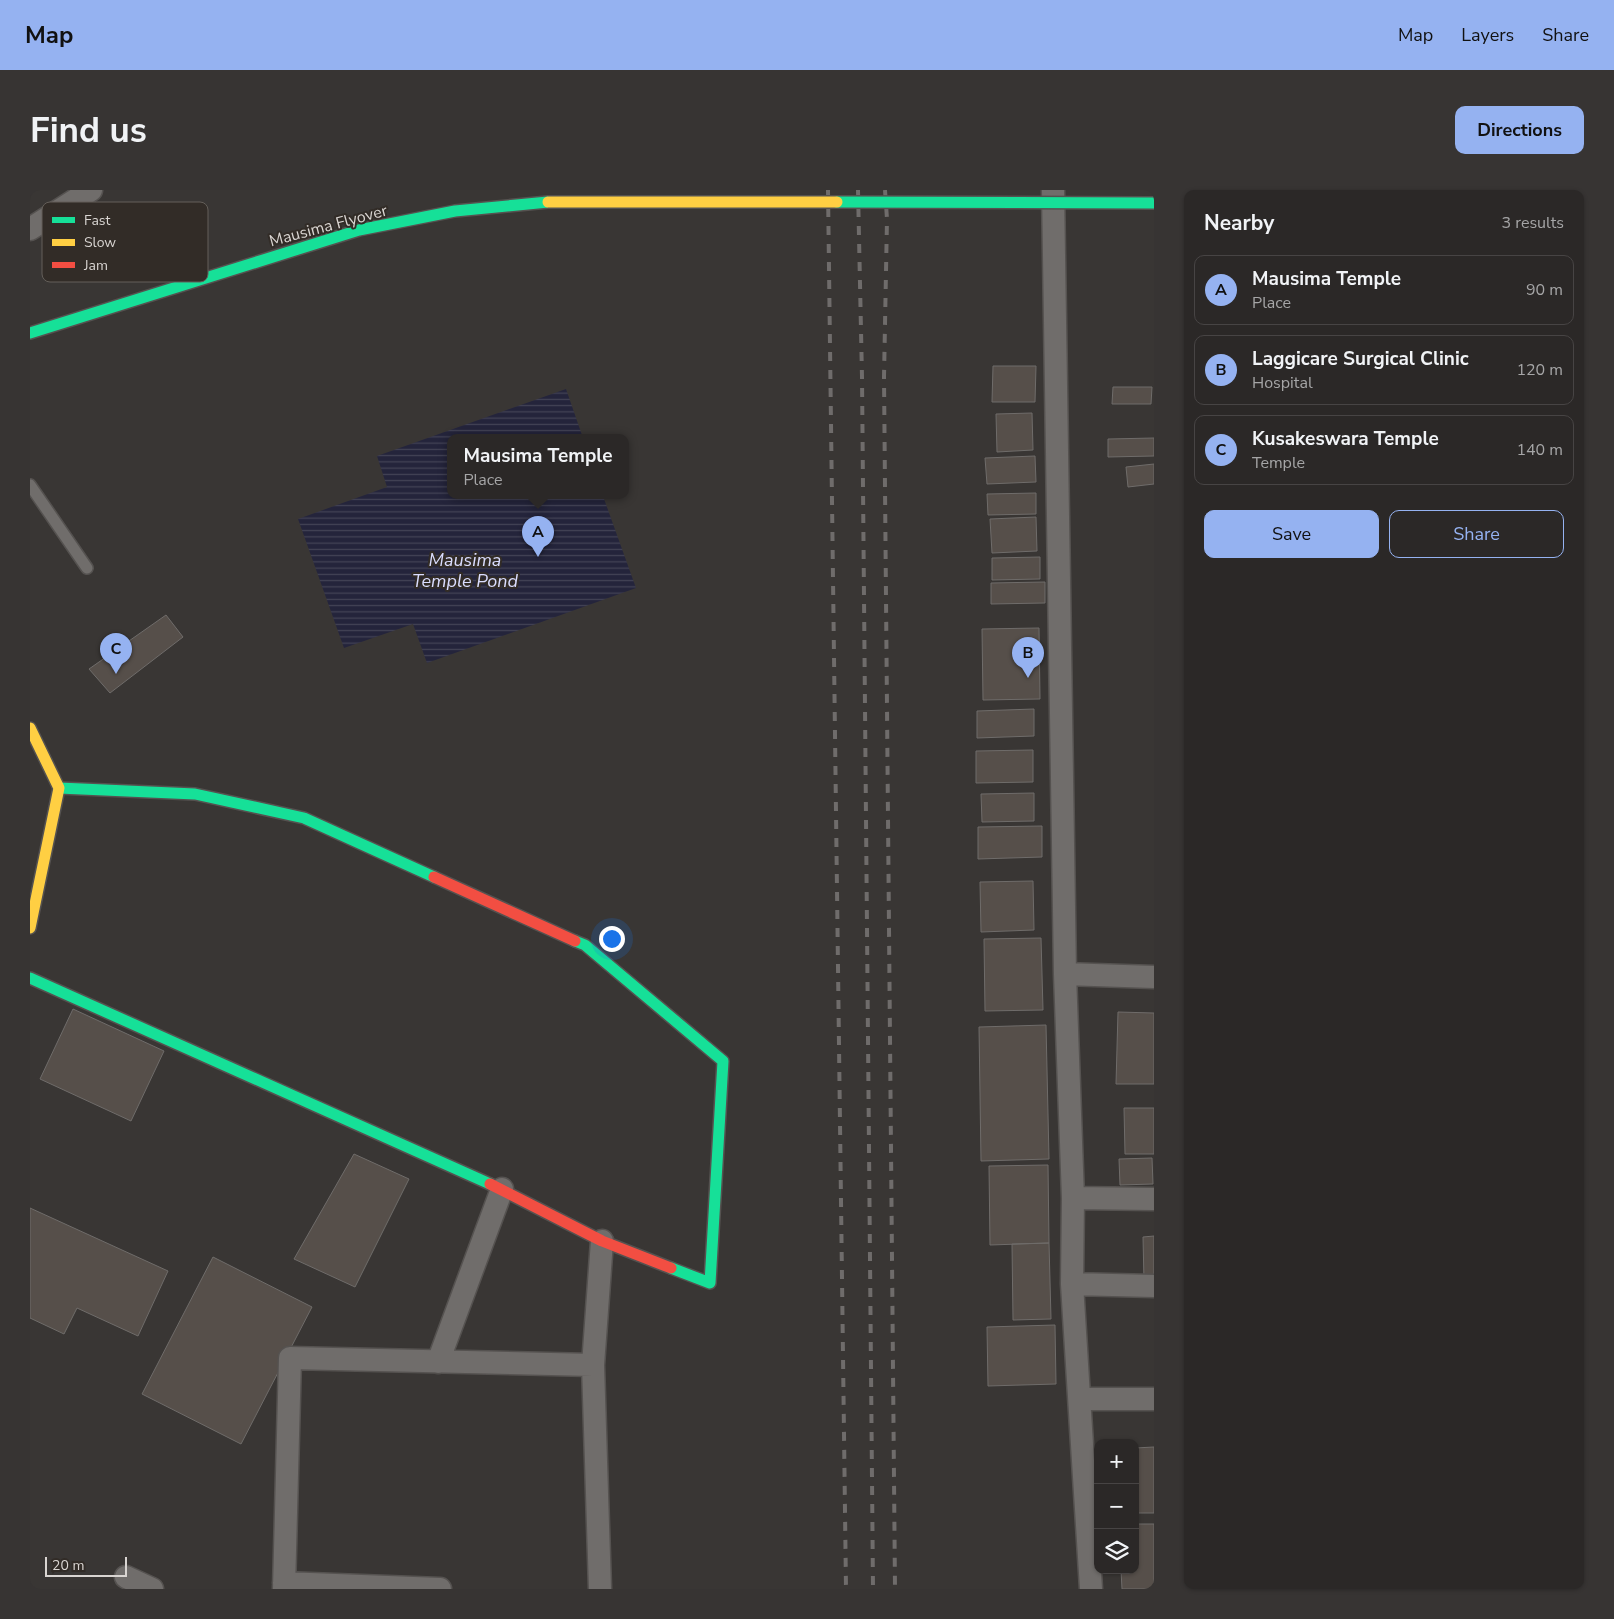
<!DOCTYPE html>
<html lang="en">
<head>
<meta charset="utf-8">
<style>
  :root { --surface:#2b2827; --page:#373433; --text:#f1f3f6; --muted:#a6a6a7; --line:#474444; --accent:#95b2f1 }
  body { margin:0; font-family:"Nunito Sans",sans-serif; background:var(--page); color:var(--text) }
  .controls { position:absolute; right:15px; bottom:15px; display:grid; overflow:hidden; border-radius:10px; box-shadow:0 1px 4px #0004 }
  .controls button { width:45px; height:45px; display:grid; place-items:center; padding:0; border:0; border-bottom:1px solid var(--line); background:var(--surface); color:var(--text); font:25px sans-serif }
  .scale { position:absolute; left:15px; bottom:12px; width:82px; box-sizing:border-box; padding-left:5px; border:2px solid #d9d5d2; border-top:0; font-size:14px; line-height:18px; white-space:nowrap; color:#d9d5d2; -webkit-text-stroke:4px #322c27; paint-order:stroke }
  .you { position:absolute; left:581px; top:748px; width:18px; height:18px; margin:-12px; border:4px solid #fff; border-radius:50%; background:#1a73e8; box-shadow:0 0 0 8px #1a73e833 }
  .badge { display:grid; place-items:center; width:32px; height:32px; border-radius:50%; background:var(--accent); color:#111; font-size:16px; font-weight:700 }
  .pin { position:absolute; translate:-50% -41px; filter:drop-shadow(0 1px 2px #0008) }
  .pin::after { content:''; position:absolute; top:26px; width:18px; height:15px; background:inherit; clip-path:polygon(0 0,100% 0,50% 100%) }
  .popup { position:absolute; left:417px; top:244px; width:182px; height:65px; box-sizing:border-box; display:grid; place-content:center; border-radius:10px; background:var(--surface); filter:drop-shadow(0 1px 4px #0005); font-size:16px; white-space:nowrap; color:var(--muted) }
  .popup b { font-size:19px; color:var(--text) }
  .popup::after { content:''; position:absolute; left:50%; top:100%; margin-left:-10px; border:10px solid transparent; border-top-color:var(--surface) }
  .list { margin:0; padding:0; list-style:none }
  h2 { display:flex; justify-content:space-between; align-items:center; height:65px; margin:0; padding:0 20px; font-size:21px }
  h2 small { font-size:16px; font-weight:400; color:var(--muted) }
  .list li { display:grid; grid-template-columns:32px 1fr auto; gap:15px; align-items:center; box-sizing:border-box; height:70px; margin:0 10px 10px; padding:0 10px; border:1px solid var(--line); border-radius:10px }
  .list b { display:block; font-size:19px; white-space:nowrap }
  .list p { margin:0; font-size:16px; white-space:nowrap; color:var(--muted) }
  .list em { font-size:16px; font-style:normal; color:var(--muted) }
  .actions { display:flex; gap:10px; padding:15px 20px }
  .actions a { flex:1; padding:11px 0; border:1px solid var(--accent); border-radius:10px; text-align:center; font-size:18px; color:var(--accent) }
  .actions .main { background:var(--accent); color:#111 }
  .icon { flex:none; width:28px; height:28px; fill:none; stroke:currentColor; stroke-width:2; stroke-linecap:round; stroke-linejoin:round }
  .map { position:relative; flex:none; width:1124px; height:1399px; overflow:hidden; border-radius:10px }
  header { display:flex; align-items:center; gap:30px; box-sizing:border-box; height:70px; padding:0 25px; background:var(--accent); color:#111 }
  header strong { font-size:24px }
  nav { display:flex; gap:28px; margin-inline-start:auto; font-size:18px }
  .intro { display:flex; align-items:center; justify-content:space-between; box-sizing:border-box; height:120px; padding:0 30px }
  h1 { margin:0; font-size:35px }
  .button { padding:12px 22px; border-radius:10px; background:var(--accent); color:#111; font-size:18px; font-weight:700 }
  main { display:flex; gap:30px; padding:0 30px }
  aside { flex:1; background:var(--surface); border-radius:10px; box-shadow:0 1px 4px #0004 }
  .map>svg:first-child { display:block }
  .water { fill:url(#water-rules) }
  .building { fill:#564f4a; stroke:#6f6c6a }
  .lines { fill:none; stroke-linecap:round; stroke-linejoin:round }
  .lane-casing { stroke:#555250; stroke-width:14 }
  .street-casing { stroke:#555250; stroke-width:25 }
  .fast-casing { stroke:#555250; stroke-width:14 }
  .slow-casing { stroke:#555250; stroke-width:14 }
  .jam-casing { stroke:#555250; stroke-width:14 }
  .lane { stroke:#706d6b; stroke-width:11 }
  .street { stroke:#706d6b; stroke-width:22 }
  .fast { stroke:#16e098; stroke-width:11 }
  .slow { stroke:#ffcf43; stroke-width:11 }
  .jam { stroke:#f24e42; stroke-width:11 }
  .rail { stroke:#6f6c6b; stroke-width:4; stroke-dasharray:9 9; stroke-linecap:butt }
  .fast-bridge-casing { stroke:#555250; stroke-width:14; stroke-linecap:butt }
  .slow-bridge-casing { stroke:#555250; stroke-width:14; stroke-linecap:butt }
  .fast-bridge { stroke:#16e098; stroke-width:11 }
  .slow-bridge { stroke:#ffcf43; stroke-width:11 }
  .labels { text-anchor:middle; stroke-width:4; stroke-linejoin:round; paint-order:stroke }
  .street-label { font-size:16px; fill:#d9d5d2; stroke:#322c27 }
  .water-label { font-size:18px; font-style:italic; fill:#daddff; stroke:#322c27 }
  .key { fill:#322c27; stroke:#645f5a; stroke-width:1 }
  .key-label { font-size:14px; fill:#d9d5d2 }
</style>
</head>
<body>
<header>
<strong>Map</strong>
<nav><a>Map</a><a>Layers</a><a>Share</a></nav>
</header>
<div class="intro"><h1>Find us</h1><a class="button">Directions</a></div>
<main>
<div class="map">
<svg width="1124" height="1399" viewBox="0 0 1124 1399">
  <defs>
    <pattern id="water-rules" width="6" height="5" patternUnits="userSpaceOnUse" patternTransform="scale(1.25)"><rect width="6" height="5" fill="#24243b"/><path d="M0 2.5h6" fill="none" stroke="#434356"/></pattern>
  </defs>
  <rect width="100%" height="100%" fill="#393634"/>
  <path class="water" d="M536,199L553,248H420V306H573L606,398L397,473L383,434L314,458L268,329L357,297L347,266Z"/>
  <path class="building" d="M963,176H1006L1005,212H962Z
    M1083,197H1122L1121,214H1082Z
    M1002,223L1003,260L967,262L966,224Z
    M1124,248V266L1078,267V249Z
    M1005,266L1006,292L957,294L955,268Z
    M1124,274V294L1098,297L1096,277Z
    M1006,303V324L958,325L957,304Z
    M1006,327L1007,361L962,363L960,329Z
    M1010,367V389L962,390V368Z
    M1015,392V413L961,414V393Z
    M136,425L153,447L80,503L59,479Z
    M1009,438L1010,509L953,510L952,439Z
    M1004,519V546L947,548V521Z
    M1003,560V592L946,593V561Z
    M1004,603V631L952,632L951,604Z
    M1012,636V667L948,669V637Z
    M1003,691L1004,740L951,742L950,692Z
    M1011,748L1013,820L955,821L954,749Z
    M43,819L134,861L101,931L10,889Z
    M1088,822L1124,823V894H1086Z
    M1016,835L1019,969L951,971L949,837Z
    M1094,918H1124V964H1095Z
    M324,964L379,989L325,1097L264,1069Z
    M1122,968L1123,994L1090,995L1089,969Z
    M1018,975L1019,1053L960,1055L959,976Z
    M0,1018L138,1081L108,1146L47,1118L34,1144L0,1128Z
    M1124,1046V1091H1114L1113,1047Z
    M1019,1053L1021,1129L983,1130L982,1054Z
    M183,1067L282,1117L211,1254L112,1204Z
    M1025,1135L1026,1194L958,1196L957,1137Z
    M1124,1257V1323H1105V1258Z
    M1105,1334H1124V1399H1092L1091,1380H1105Z"/>
  <g class="lines">
    <g class="lane-casing">
      <path id="lane" d="M0,295L57,378"/>
    </g>
    <g class="street-casing">
      <path id="street" d="M1023,0L1035,784L1043,1008L1042,1094L1061,1399
        M0,39L61,0
        M1035,784L1124,787
        M1043,1008L1124,1009
        M1042,1094L1124,1096
        M408,1172L472,999
        M1050,1209H1124
        M96,1387L122,1399
        M254,1393L410,1399
        M254,1399L260,1168L563,1175
        M570,1399L563,1175L572,1051"/>
    </g>
    <g class="fast-casing">
      <path id="fast" d="M0,143L329,40L425,21L518,12
        M29,598L165,604L274,628L404,687
        M545,751L555,755L693,871L680,1093L641,1078
        M0,788L460,994"/>
    </g>
    <g class="slow-casing">
      <path id="slow" d="M0,538L29,598L0,738"/>
    </g>
    <g class="jam-casing">
      <path id="jam" d="M404,687L545,751
        M460,994L572,1051L641,1078"/>
    </g>
    <use href="#lane" class="lane"/>
    <use href="#street" class="street"/>
    <use href="#fast" class="fast"/>
    <use href="#slow" class="slow"/>
    <use href="#jam" class="jam"/>
    <path class="rail" d="M798,0L816,1399
      M828,0L832,187L843,1399
      M855,0L857,29L854,187L865,1399"/>
    <g class="fast-bridge-casing">
      <path id="fast-bridge" d="M807,12L1124,13"/>
    </g>
    <g class="slow-bridge-casing">
      <path id="slow-bridge" d="M518,12H807"/>
    </g>
    <use href="#fast-bridge" class="fast-bridge"/>
    <use href="#slow-bridge" class="slow-bridge"/>
  </g>
  <g class="labels">
    <g class="street-label">
      <text transform="translate(298 35) rotate(-15)" y="6">Mausima Flyover</text>
    </g>
    <g class="water-label">
      <text x="435" y="376">Mausima<tspan x="435" dy="21">Temple Pond</tspan></text>
    </g>
  </g>
  <rect x="12" y="12" width="166" height="80" rx="8" class="key"/>
  <rect x="22" y="27" width="23" height="6" fill="#16e098"/>
  <rect x="22" y="49" width="23" height="7" fill="#ffcf43"/>
  <rect x="22" y="72" width="23" height="6" fill="#f24e42"/>
  <g class="key-label">
    <text x="54" y="35">Fast</text>
    <text x="54" y="57">Slow</text>
    <text x="54" y="80">Jam</text>
  </g>
</svg>
<div class="controls">
<button>+</button>
<button>−</button>
<button><svg class="icon" aria-label="layers" viewBox="0 0 24 24"><path d="M12 4l9 5-9 5-9-5zM3 14l9 5 9-5"/></svg></button>
</div>
<div class="scale">20 m</div>
<div class="you"></div>
<div class="pin badge" style="left:508px;top:367px">A</div>
<div class="popup"><b>Mausima Temple</b>Place</div>
<div class="pin badge" style="left:998px;top:488px">B</div>
<div class="pin badge" style="left:86px;top:484px">C</div>
</div>
<aside>
<h2>Nearby<small>3 results</small></h2>
<ul class="list">
<li><span class="badge">A</span><div><b>Mausima Temple</b><p>Place</p></div><em>90 m</em></li>
<li><span class="badge">B</span><div><b>Laggicare Surgical Clinic</b><p>Hospital</p></div><em>120 m</em></li>
<li><span class="badge">C</span><div><b>Kusakeswara Temple</b><p>Temple</p></div><em>140 m</em></li>
</ul>
<div class="actions"><a class="main">Save</a><a>Share</a></div>
</aside>
</main>
</body>
</html>
